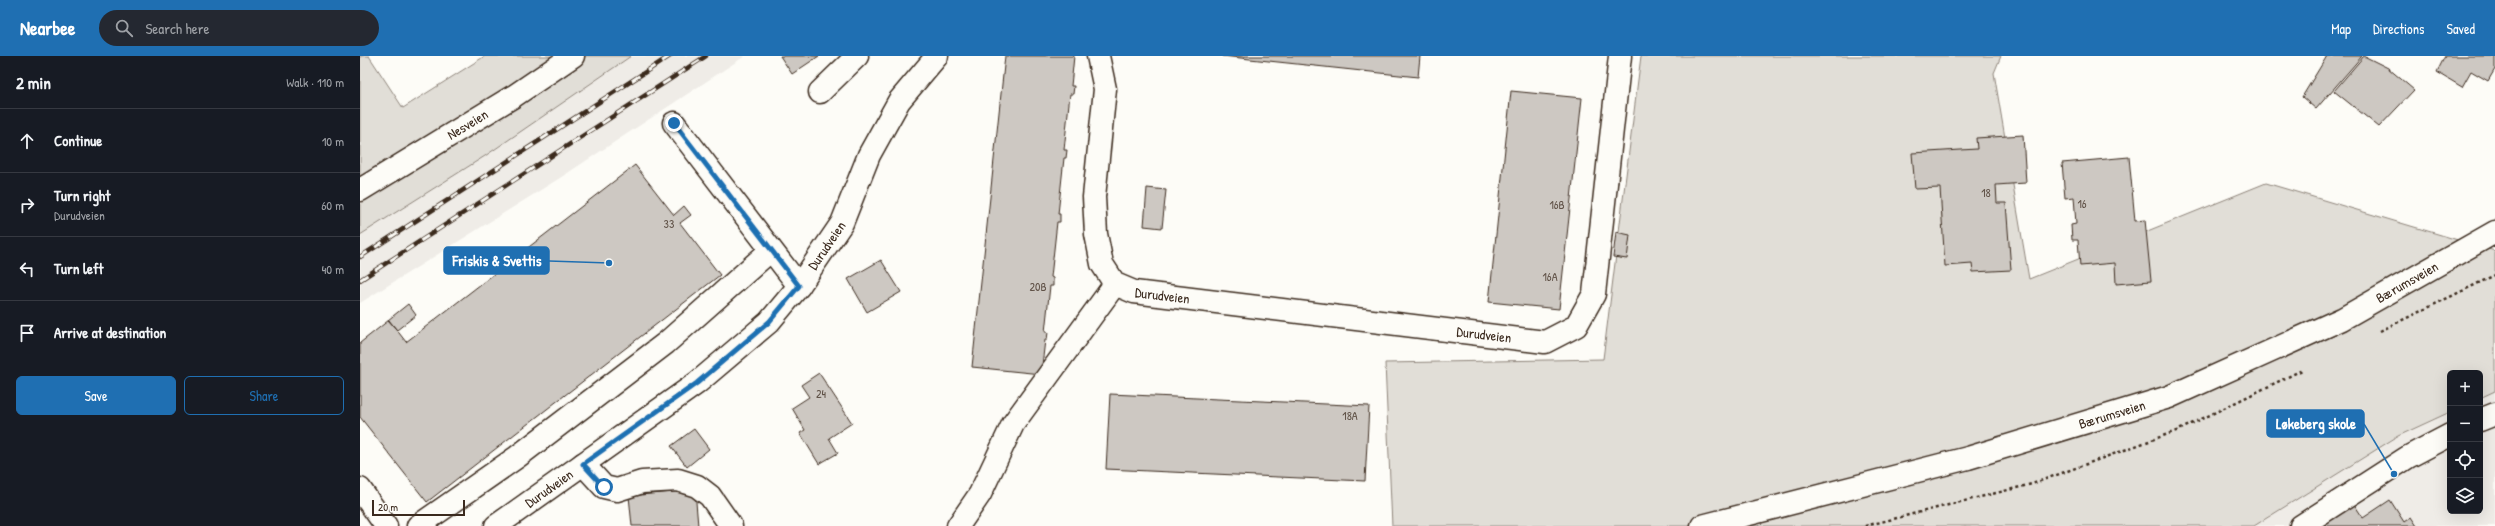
<!DOCTYPE html>
<html lang="en">
<head>
<meta charset="utf-8">
<style>
  :root { --surface:#171b24; --page:#242831; --text:#f1f3f6; --muted:#9ea1a6; --line:#363941; --accent:#1f6fb2 }
  body { margin:0; font-family:"Patrick Hand",sans-serif; background:var(--page); color:var(--text) }
  .controls { position:absolute; right:12px; bottom:12px; display:grid; overflow:hidden; border-radius:6px; box-shadow:0 4px 16px #0002 }
  .controls button { width:36px; height:36px; display:grid; place-items:center; padding:0; border:0; border-bottom:1px solid var(--line); background:var(--surface); color:var(--text); font:20px sans-serif }
  .scale { position:absolute; left:12px; bottom:10px; width:93px; box-sizing:border-box; padding-left:4px; border:2px solid #3b2a1e; border-top:0; font-size:11px; line-height:14px; white-space:nowrap; color:#3b2a1e; -webkit-text-stroke:3px #fdfcf7; paint-order:stroke }
  .stop { position:absolute; width:12px; height:12px; margin:-9px; border:3px solid #1f6fb2; border-radius:50%; background:#fff }
  .stop.end { background:#1f6fb2; border-color:#fff; box-shadow:0 1px 4px #0008 }
  .list { margin:0; padding:0; list-style:none }
  h2 { display:flex; justify-content:space-between; align-items:center; height:52px; margin:0; padding:0 16px; font-size:17px }
  h2 small { font-size:13px; font-weight:400; color:var(--muted) }
  .list li { display:grid; grid-template-columns:26px 1fr auto; gap:12px; align-items:center; box-sizing:border-box; height:64px; padding:0 16px; border-top:1px solid var(--line) }
  .list b { display:block; font-size:15px; white-space:nowrap }
  .list p { margin:0; font-size:13px; white-space:nowrap; color:var(--muted) }
  .list em { font-size:13px; font-style:normal; color:var(--muted) }
  .actions { display:flex; gap:8px; padding:12px 16px }
  .actions a { flex:1; padding:9px 0; border:1px solid var(--accent); border-radius:6px; text-align:center; font-size:14px; color:var(--accent) }
  .actions .main { background:var(--accent); color:#fff }
  .icon { flex:none; width:22px; height:22px; fill:none; stroke:currentColor; stroke-width:2; stroke-linecap:round; stroke-linejoin:round }
  .map { position:relative; flex:none; width:2135px; height:470px; overflow:hidden }
  header { display:flex; align-items:center; gap:24px; box-sizing:border-box; height:56px; padding:0 20px; background:var(--accent); color:#fff }
  header strong { font-size:19px }
  nav { display:flex; gap:22px; margin-inline-start:auto; font-size:14px }
  .search { width:280px; height:36px; background:var(--page); display:flex; align-items:center; gap:10px; box-sizing:border-box; padding:0 14px; border-radius:22px; color:var(--muted); font-size:15px }
  main { display:flex }
  aside { flex:1; background:var(--surface) }
  .map>svg:first-child { display:block }
  .built { fill:#efece7 }
  .green { fill:#e1ded7; stroke:#8e847a }
  .building { fill:#cdc8c2; stroke:#3b2a1e }
  .lines { fill:none; stroke-linecap:round; stroke-linejoin:round }
  .minor-casing { stroke:#3b2a1e; stroke-width:25 }
  .major-casing { stroke:#3b2a1e; stroke-width:25 }
  .path { stroke:#3b2a1e; stroke-width:2.5; stroke-dasharray:3 3; stroke-linecap:butt }
  .minor { stroke:#fdfcf7; stroke-width:22 }
  .major { stroke:#fdfcf7; stroke-width:22 }
  .rail-casing { stroke:#3b2a1e; stroke-width:4.5 }
  .rail { stroke:#fdfcf7; stroke-width:3; stroke-dasharray:9; stroke-linecap:butt }
  .route { stroke:#1f6fb2; stroke-width:5 }
  .labels { text-anchor:middle; stroke-width:3; stroke-linejoin:round; paint-order:stroke }
  .number-label { font-size:12px; fill:#605247 }
  .street-label { font-size:14px; fill:#3b2a1e; stroke:#fdfcf7 }
  .leader { fill:none; stroke:#1f6fb2; stroke-width:1.5 }
  .callout-dot { fill:#1f6fb2; stroke:#fdfcf7; stroke-width:1.5 }
  .callout { fill:#1f6fb2; stroke:#1f6fb2; stroke-width:1.5 }
  .callout-label { font-size:15px; text-anchor:middle; font-weight:bold; fill:#fff }
</style>
</head>
<body>
<header>
<strong>Nearbee</strong>
<div class="search"><svg class="icon" aria-label="search" viewBox="0 0 24 24"><circle cx="10" cy="10" r="6"/><path d="M15 15l6 6"/></svg>Search here</div>
<nav><a>Map</a><a>Directions</a><a>Saved</a></nav>
</header>
<main>
<aside>
<h2>2 min<small>Walk · 110 m</small></h2>
<ul class="list">
<li><svg class="icon" aria-label="ahead" viewBox="0 0 24 24"><path d="M12 20V5M6 11l6-6 6 6"/></svg><div><b>Continue</b></div><em>10 m</em></li>
<li><svg class="icon" aria-label="right" viewBox="0 0 24 24"><path d="M7 20v-9h11M14 6l5 5-5 5"/></svg><div><b>Turn right</b><p>Durudveien</p></div><em>60 m</em></li>
<li><svg class="icon" aria-label="left" viewBox="0 0 24 24"><path d="M17 20v-9H6M10 6l-5 5 5 5"/></svg><div><b>Turn left</b></div><em>40 m</em></li>
<li><svg class="icon" aria-label="arrive" viewBox="0 0 24 24"><path d="M6 21V4h12l-3 4 3 4H6"/></svg><div><b>Arrive at destination</b></div></li>
</ul>
<div class="actions"><a class="main">Save</a><a>Share</a></div>
</aside>
<div class="map">
<svg width="2135" height="470" viewBox="0 0 2135 470">
  <rect width="100%" height="100%" fill="#fdfcf7"/>
  <filter id="ink" filterUnits="userSpaceOnUse"><feTurbulence type="fractalNoise" baseFrequency=".025" numOctaves="2"/><feDisplacementMap in="SourceGraphic" scale="8" xChannelSelector="R" yChannelSelector="G"/><feConvolveMatrix kernelMatrix="1 2 1 2 8 2 1 2 1" color-interpolation-filters="sRGB"/></filter>
  <g filter="url(#ink)">
    <path class="built" d="M271,0H385L203,120L0,247V179L125,100Z
      M2135,335V470H1894L2038,380L2090,356V455H2120V342Z"/>
    <path class="green" d="M0,0H9L43,52L125,0H271L125,100L0,179Z
      M1281,0H1641L1634,17L1669,223L1906,127L2135,195V335L2120,342V317H2090V356L2038,380L1894,470H1032L1025,307L1243,303Z"/>
    <path class="building" d="M420,0H459L432,18Z
      M645,0H714L711,30H714L713,38H710L704,94H707L706,102H704L698,158H700V166H697L691,221L693,222V230H690L685,276H688L687,284H685L681,318L612,311Z
      M862,0H1060L1058,21Z
      M1967,0H2002L1956,53L1942,41Z
      M2004,0L2028,12L2054,34L2019,71L1974,35Z
      M2085,0H2135V13L2128,25L2111,15L2102,31L2077,16Z
      M1151,35L1222,42L1199,253L1129,246Z
      M1663,79L1666,127L1636,129L1637,147H1646L1651,214L1613,216L1612,208L1585,210L1580,132L1555,133L1552,97L1617,93L1616,82Z
      M1769,101L1775,165L1785,164L1791,225L1756,228L1755,207L1720,210L1718,184H1712L1711,169L1716,168L1714,141L1705,142L1702,107Z
      M275,109L314,159L324,150L331,159L320,167L360,219L67,446L0,361V287L29,264L46,286Z
      M787,132L806,134L802,172L784,170Z
      M1256,176L1270,179L1267,203L1253,201Z
      M521,204L541,236L507,256L488,223Z
      M48,248L56,259L37,274L28,264Z
      M459,317L492,367L469,382L478,397L459,408L440,377L445,374L432,352L449,341L441,329Z
      M750,338L1009,350L1005,425L746,413Z
      M334,373L349,393L327,411L311,390Z
      M335,434L338,470H272L269,440Z
      M2030,444L2044,466L2051,461L2057,470H1962L1994,448L2003,462Z"/>
    <g class="lines">
      <g class="minor-casing">
        <g id="minor">
          <path id="s1" d="M738,0L745,33L734,141L736,178L742,208L755,228L774,236L1185,286L1216,270L1234,238L1260,0"/>
          <path d="M460,36L497,0"/>
          <path d="M314,67L439,230"/>
          <path id="s2" d="M0,134L154,40L213,0"/>
          <path d="M2120,364L2135,358"/>
          <path d="M223,408L244,431L257,434L282,426L318,424L337,430L350,440L371,470"/>
          <path d="M0,433L26,470"/>
          <path d="M58,470L157,401L306,287L411,194"/>
          <path id="s3" d="M136,470L337,327L409,266L439,230L482,167L509,99L539,45L577,0"/>
          <path d="M598,470L620,438L653,368L755,228"/>
          <path d="M1941,470L2048,401L2090,379"/>
        </g>
      </g>
      <g class="major-casing">
        <g id="major">
          <path id="s4" d="M1342,470L1608,402L1809,341L1982,263L2135,176"/>
        </g>
      </g>
      <path class="path" d="M2020,275L2135,219
        M1505,470L1672,428L1819,374L1944,313"/>
      <use href="#minor" class="minor"/>
      <use href="#major" class="major"/>
      <g class="rail-casing">
        <path id="rail" d="M0,201L310,0
          M0,224L346,0"/>
      </g>
      <use href="#rail" class="rail"/>
    </g>
  </g>
  <g class="lines" filter="url(#ink)">
    <path class="route" d="M244,431L223,408L337,327L409,266L439,230L314,67"/>
  </g>
  <g class="labels">
    <g class="number-label">
      <text x="1626" y="141">18</text>
      <text x="1722" y="152">16</text>
      <text x="1197" y="153">16B</text>
      <text x="309" y="172">33</text>
      <text x="1190" y="225">16A</text>
      <text x="678" y="235">20B</text>
      <text x="461" y="342">24</text>
      <text x="990" y="364">18A</text>
    </g>
    <g class="street-label">
      <text dy="5" stroke="none"><textPath href="#s2" startOffset="126">Nesveien</textPath></text>
      <text dy="5" stroke="none"><textPath href="#s3" startOffset="437">Durudveien</textPath></text>
      <text dy="5" stroke="none"><textPath href="#s4" startOffset="749">Bærumsveien</textPath></text>
      <text dy="5" stroke="none"><textPath href="#s1" startOffset="283">Durudveien</textPath></text>
      <text dy="5" stroke="none"><textPath href="#s1" startOffset="607">Durudveien</textPath></text>
      <text dy="5" stroke="none"><textPath href="#s4" startOffset="425">Bærumsveien</textPath></text>
      <text dy="5" stroke="none"><textPath href="#s3" startOffset="65">Durudveien</textPath></text>
    </g>
  </g>
  <path class="leader" d="M249 207L189 205M2034 418L2004 368"/>
  <g class="callout-dot">
    <circle cx="249" cy="207" r="4"/>
    <circle cx="2034" cy="418" r="4"/>
  </g>
  <g class="callout">
    <rect x="84" y="191" width="105" height="27" rx="4"/>
    <rect x="1907" y="354" width="97" height="27" rx="4"/>
  </g>
  <g class="callout-label">
    <text x="137" y="210">Friskis &amp; Svettis</text>
    <text x="1956" y="373">Løkeberg skole</text>
  </g>
</svg>
<div class="controls">
<button>+</button>
<button>−</button>
<button><svg class="icon" aria-label="locate" viewBox="0 0 24 24"><circle cx="12" cy="12" r="6"/><path d="M12 2v4M12 18v4M2 12h4M18 12h4"/></svg></button>
<button><svg class="icon" aria-label="layers" viewBox="0 0 24 24"><path d="M12 4l9 5-9 5-9-5zM3 14l9 5 9-5"/></svg></button>
</div>
<div class="scale">20 m</div>
<div class="stop" style="left:244px;top:431px"></div>
<div class="stop end" style="left:314px;top:67px"></div>
</div>
</main>
</body>
</html>
